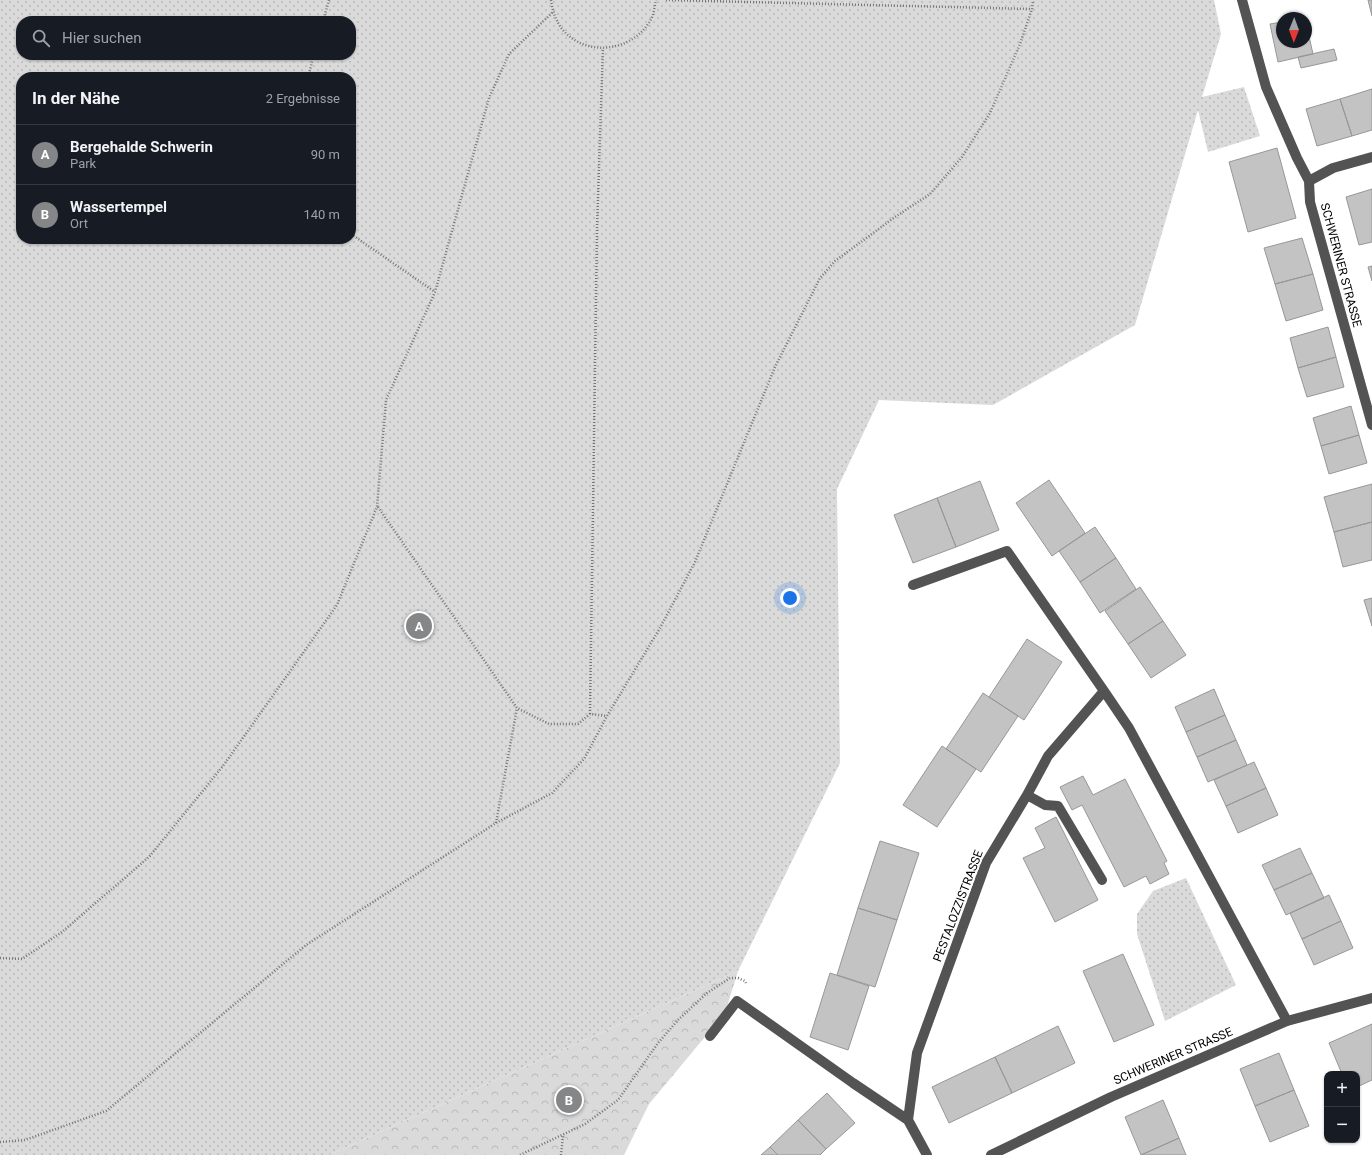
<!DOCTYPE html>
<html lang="de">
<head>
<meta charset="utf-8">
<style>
  :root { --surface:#171b24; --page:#20242c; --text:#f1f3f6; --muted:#9ea1a6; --line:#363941; --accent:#858687 }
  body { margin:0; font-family:Roboto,sans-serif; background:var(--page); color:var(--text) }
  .controls { position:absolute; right:12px; bottom:12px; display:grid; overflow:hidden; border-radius:8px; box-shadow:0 1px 3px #0004 }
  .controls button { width:36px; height:36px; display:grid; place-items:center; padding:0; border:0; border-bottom:1px solid var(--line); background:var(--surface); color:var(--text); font:20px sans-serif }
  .compass { position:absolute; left:1276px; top:12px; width:36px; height:36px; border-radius:50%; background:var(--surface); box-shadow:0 1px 3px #0004; rotate:181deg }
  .you { position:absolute; left:790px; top:598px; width:14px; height:14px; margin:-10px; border:3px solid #fff; border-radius:50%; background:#1a73e8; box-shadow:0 0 0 6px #1a73e833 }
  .badge { display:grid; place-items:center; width:26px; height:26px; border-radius:50%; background:var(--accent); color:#fff; font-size:13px; font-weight:700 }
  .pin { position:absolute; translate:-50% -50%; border:2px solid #fff; box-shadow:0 1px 4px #0006 }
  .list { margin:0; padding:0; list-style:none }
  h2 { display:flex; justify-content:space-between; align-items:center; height:52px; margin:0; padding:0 16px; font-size:17px }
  h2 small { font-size:13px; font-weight:400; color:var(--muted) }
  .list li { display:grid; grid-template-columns:26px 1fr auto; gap:12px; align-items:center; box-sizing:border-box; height:60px; padding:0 16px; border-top:1px solid var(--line) }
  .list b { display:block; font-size:15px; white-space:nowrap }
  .list p { margin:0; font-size:13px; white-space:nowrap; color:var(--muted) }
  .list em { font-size:13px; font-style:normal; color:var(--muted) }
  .icon { flex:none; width:22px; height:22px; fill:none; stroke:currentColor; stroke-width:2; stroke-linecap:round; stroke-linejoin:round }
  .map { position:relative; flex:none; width:1372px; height:1155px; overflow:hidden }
  .search { position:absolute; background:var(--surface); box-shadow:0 1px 3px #0004; left:16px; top:16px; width:340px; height:44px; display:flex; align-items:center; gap:10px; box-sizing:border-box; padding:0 14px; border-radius:16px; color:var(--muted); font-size:15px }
  .panel { position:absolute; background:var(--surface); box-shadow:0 1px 3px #0004; left:16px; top:72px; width:340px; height:172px; border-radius:16px }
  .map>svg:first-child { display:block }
  .forest { fill:url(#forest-crowns) }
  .park { fill:url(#park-dots); fill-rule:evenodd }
  .building { fill:#c3c3c3; stroke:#979797 }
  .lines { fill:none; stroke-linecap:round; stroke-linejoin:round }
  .path { stroke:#757575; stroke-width:2.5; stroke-dasharray:1 2; stroke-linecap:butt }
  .minor { stroke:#535353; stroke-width:10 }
  .labels { text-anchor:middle; stroke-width:4; stroke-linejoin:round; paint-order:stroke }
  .street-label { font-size:12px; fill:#000; stroke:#fff }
</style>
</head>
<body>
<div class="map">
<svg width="1372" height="1155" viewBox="0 0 1372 1155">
  <defs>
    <pattern id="forest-crowns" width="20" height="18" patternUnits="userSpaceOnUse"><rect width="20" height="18" fill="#dadada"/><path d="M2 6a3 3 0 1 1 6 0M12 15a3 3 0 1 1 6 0" fill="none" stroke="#b9b9b9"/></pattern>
    <pattern id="park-dots" width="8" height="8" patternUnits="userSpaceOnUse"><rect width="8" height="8" fill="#dadada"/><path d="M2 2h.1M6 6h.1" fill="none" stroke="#b9b9b9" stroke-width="1.8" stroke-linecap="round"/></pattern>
  </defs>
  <rect width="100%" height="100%" fill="#fff"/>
  <path class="forest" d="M738,971L725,1013L649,1104L624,1155H329Z"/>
  <path class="park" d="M0,0H1214L1221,34L1202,97L1244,87L1260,136L1208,152L1198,110L1135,325L993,405L879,400L837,489L840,763L738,971L329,1155H0ZM21,21H351V55H21ZM21,77H351V239H21Z
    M1186,878L1236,985L1165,1021L1137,934V914L1153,891Z"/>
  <path class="building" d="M1368,0H1372V16Z
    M1282,22V42H1306V23L1313,54L1278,62L1270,24Z
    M1334,49L1337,60L1301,68L1298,57Z
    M1372,89V130L1352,136L1340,99Z
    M1340,99L1352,136L1317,146L1306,109Z
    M1277,148L1296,218L1248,232L1229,162Z
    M1372,189V242L1359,245L1346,197Z
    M1302,238L1313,274L1275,284L1264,248Z
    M1372,266V281L1368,267Z
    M1313,274L1323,310L1286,321L1275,284Z
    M1328,327L1336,357L1298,368L1290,338Z
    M1336,357L1344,387L1307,397L1298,368Z
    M1351,406L1359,435L1321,446L1313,418Z
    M1359,435L1367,463L1329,474L1321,446Z
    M1049,480L1085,533L1052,556L1016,503Z
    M980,481L999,530L956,547L937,498Z
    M1372,484V522L1334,532L1324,497Z
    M937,498L956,547L913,563L894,515Z
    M1372,522V560L1343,567L1334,532Z
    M1095,527L1116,558L1080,582L1059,551Z
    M1116,558L1136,589L1100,613L1080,582Z
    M1140,587L1163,621L1128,644L1105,611Z
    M1372,598V626L1364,600Z
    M1163,621L1186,655L1151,678L1128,644Z
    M1027,639L1062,662L1024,720L989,697Z
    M1214,689L1225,715L1186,732L1175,707Z
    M983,693L1018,716L981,772L946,749Z
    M1225,715L1236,740L1197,757L1186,732Z
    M1236,740L1247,765L1208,782L1197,757Z
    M942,746L976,769L937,827L903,805Z
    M1254,762L1266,788L1226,806L1214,780Z
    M1083,776L1093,795L1125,779L1167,861L1164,863L1169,874L1150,884L1146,876L1124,887L1082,805L1072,810L1060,787Z
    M1266,788L1278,815L1238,833L1226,806Z
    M1056,817L1098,900L1055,922L1023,858L1045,848L1035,828Z
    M880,841L919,853L897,920L858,908Z
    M1300,848L1312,873L1274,890L1262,865Z
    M1312,873L1324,898L1286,915L1274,890Z
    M1329,895L1341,921L1302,939L1290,913Z
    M858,908L897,920L875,987L837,975Z
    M1341,921L1353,948L1314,965L1302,939Z
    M1123,954L1154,1025L1114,1042L1083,971Z
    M830,973L869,986L848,1050L810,1037Z
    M1372,1024V1080L1357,1087V1074H1342L1329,1043Z
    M1058,1026L1075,1063L1012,1093L995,1057Z
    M1279,1053L1294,1090L1255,1106L1240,1069Z
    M995,1057L1012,1093L949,1123L932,1087Z
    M1294,1090L1309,1126L1270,1142L1255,1106Z
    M827,1093L855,1123L826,1149L798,1120Z
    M1163,1100L1179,1138L1141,1155L1125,1117Z
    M798,1120L826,1149L820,1155H778L770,1147Z
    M1179,1138L1186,1155H1141Z
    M770,1147L778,1155H761Z"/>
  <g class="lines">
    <path class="path" d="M551,0C553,15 559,30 573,39C600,57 640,46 653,15C654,10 655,5 656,0
      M666,0L1032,9
      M323,21L329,0
      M308,77L314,55
      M351,234L435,292
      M378,507L517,708L549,724H578L590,714L607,716
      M590,714L597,228L603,48
      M496,823L517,708
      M0,958L22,959L62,932L149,857L223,766L337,605L377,507L386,400L435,292L489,98L509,54L553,12
      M0,1142L25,1140L106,1111L306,945L496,823L552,793L584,759L607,716L660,628L695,562L775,367L820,278L835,261L895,217L930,194L962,157L990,113L1020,44L1032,9L1033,0
      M520,1155L585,1124L618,1100L658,1043L678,1020L707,993L730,978H738L745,981L746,983
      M561,1155L563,1135"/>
    <path class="minor" d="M1242,0L1266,87L1297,158L1309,181L1310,202L1372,425
      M1309,181L1333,168L1372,157
      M913,585L1007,551L1104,691
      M1027,795L1045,805L1058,806L1102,880
      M710,1036L737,1001L853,1083L908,1120
      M927,1155L908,1120L917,1053L986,863L1027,795L1048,756L1104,691L1129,728L1287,1021
      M991,1155L1111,1097L1287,1021L1372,998"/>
  </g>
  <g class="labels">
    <g class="street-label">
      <text transform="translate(1341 265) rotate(75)" y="4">SCHWERINER STRASSE</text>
      <text transform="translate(958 906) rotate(-69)" y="4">PESTALOZZISTRASSE</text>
      <text transform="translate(1173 1056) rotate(-23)" y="4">SCHWERINER STRASSE</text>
    </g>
  </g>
</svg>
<div class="controls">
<button>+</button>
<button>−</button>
</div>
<svg class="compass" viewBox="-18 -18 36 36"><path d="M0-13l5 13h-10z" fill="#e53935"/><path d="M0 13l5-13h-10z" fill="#9ea1a6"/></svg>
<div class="you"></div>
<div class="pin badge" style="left:419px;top:626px">A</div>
<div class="pin badge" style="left:569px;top:1100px">B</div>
<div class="search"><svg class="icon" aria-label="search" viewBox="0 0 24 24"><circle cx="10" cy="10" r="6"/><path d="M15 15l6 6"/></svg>Hier suchen</div>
<section class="panel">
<h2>In der Nähe<small>2 Ergebnisse</small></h2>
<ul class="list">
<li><span class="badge">A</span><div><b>Bergehalde Schwerin</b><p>Park</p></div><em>90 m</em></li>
<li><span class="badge">B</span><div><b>Wassertempel</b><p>Ort</p></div><em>140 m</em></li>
</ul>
</section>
</div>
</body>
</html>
